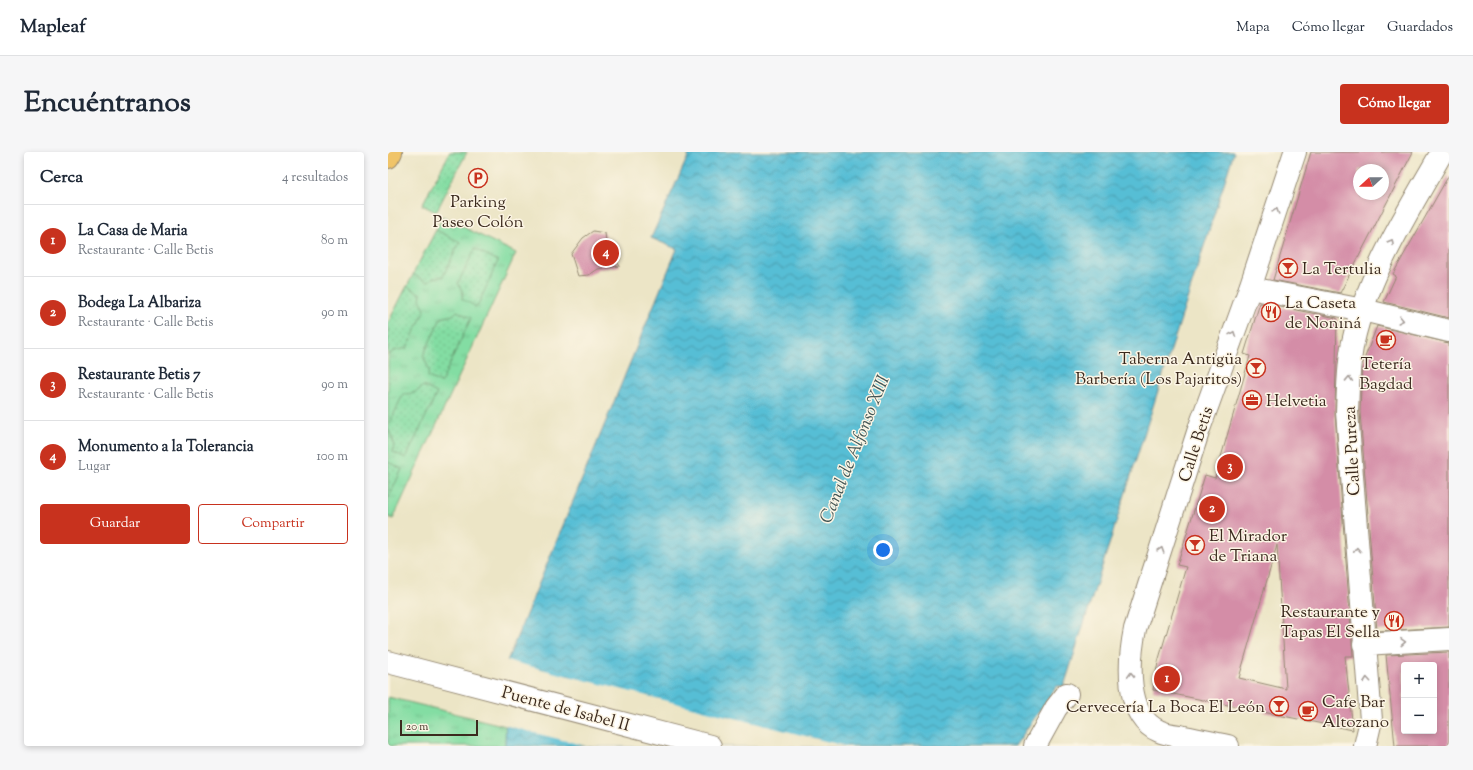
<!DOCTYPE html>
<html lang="es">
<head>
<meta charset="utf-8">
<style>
  :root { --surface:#fff; --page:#f6f6f7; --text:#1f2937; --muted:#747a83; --line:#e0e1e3; --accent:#c8321e }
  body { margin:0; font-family:"Sorts Mill Goudy",serif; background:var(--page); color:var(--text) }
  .controls { position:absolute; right:12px; bottom:12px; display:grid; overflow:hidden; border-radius:4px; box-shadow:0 2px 6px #0003 }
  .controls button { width:36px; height:36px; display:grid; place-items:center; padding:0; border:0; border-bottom:1px solid var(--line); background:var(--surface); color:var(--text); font:20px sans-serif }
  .compass { position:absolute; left:965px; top:12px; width:36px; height:36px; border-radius:50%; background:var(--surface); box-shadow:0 2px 6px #0003; rotate:249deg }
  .scale { position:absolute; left:12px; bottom:10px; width:78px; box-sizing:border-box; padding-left:4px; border:2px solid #3b2a1e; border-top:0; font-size:11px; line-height:14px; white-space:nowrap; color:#3b2a1e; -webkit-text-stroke:3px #fcf5e5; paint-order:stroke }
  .you { position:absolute; left:495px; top:398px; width:14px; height:14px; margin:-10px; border:3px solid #fff; border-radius:50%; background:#1a73e8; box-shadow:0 0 0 6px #1a73e833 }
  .badge { display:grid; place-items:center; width:26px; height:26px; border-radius:50%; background:var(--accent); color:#fff; font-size:13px; font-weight:700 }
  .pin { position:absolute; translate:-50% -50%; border:2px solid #fff; box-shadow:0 1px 4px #0006 }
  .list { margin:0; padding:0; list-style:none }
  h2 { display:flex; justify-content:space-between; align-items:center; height:52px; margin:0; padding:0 16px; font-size:17px }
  h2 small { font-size:13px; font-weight:400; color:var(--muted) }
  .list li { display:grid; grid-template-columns:26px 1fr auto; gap:12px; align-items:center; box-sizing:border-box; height:72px; padding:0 16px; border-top:1px solid var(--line) }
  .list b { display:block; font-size:15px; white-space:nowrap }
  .list p { margin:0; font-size:13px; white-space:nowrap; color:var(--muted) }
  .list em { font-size:13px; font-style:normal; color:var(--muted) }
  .actions { display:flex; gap:8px; padding:12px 16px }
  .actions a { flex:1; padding:9px 0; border:1px solid var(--accent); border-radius:4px; text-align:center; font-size:14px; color:var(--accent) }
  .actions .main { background:var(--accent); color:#fff }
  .map { position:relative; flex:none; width:1061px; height:594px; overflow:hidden; border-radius:4px }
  header { display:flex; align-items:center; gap:24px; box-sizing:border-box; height:56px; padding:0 20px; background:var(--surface); border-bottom:1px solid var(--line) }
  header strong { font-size:19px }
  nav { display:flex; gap:22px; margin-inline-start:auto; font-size:14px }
  .intro { display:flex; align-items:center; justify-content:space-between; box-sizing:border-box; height:96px; padding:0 24px }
  h1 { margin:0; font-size:28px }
  .button { padding:10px 18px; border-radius:4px; background:var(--accent); color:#fff; font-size:14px; font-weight:700 }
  main { display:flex; gap:24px; padding:0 24px }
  aside { flex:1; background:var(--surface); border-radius:4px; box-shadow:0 2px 6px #0003 }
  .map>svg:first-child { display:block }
  .grass { fill:url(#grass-tufts); stroke:#5f8460 }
  .garden { fill:url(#garden-dots); stroke:#5f8460 }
  .water { fill:url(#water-waves); stroke:#49747a }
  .pier { fill:#ece5c6 }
  .building { fill:#d48da7; fill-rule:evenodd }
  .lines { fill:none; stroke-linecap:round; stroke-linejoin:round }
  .pedestrian-casing { stroke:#948872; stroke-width:24 }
  .minor-casing { stroke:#948872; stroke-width:24 }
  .tertiary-casing { stroke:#948872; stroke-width:24 }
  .primary-casing { stroke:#948872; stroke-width:24 }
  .pedestrian { stroke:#fff; stroke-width:22 }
  .minor { stroke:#fff; stroke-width:22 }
  .tertiary { stroke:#fff; stroke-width:22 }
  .primary { stroke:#f0c469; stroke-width:22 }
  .oneway { stroke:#a79f9a }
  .labels { text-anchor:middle; stroke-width:3; stroke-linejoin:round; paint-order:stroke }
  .poi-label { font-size:17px; fill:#3b2a1e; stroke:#fcf5e5; text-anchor:start }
  .street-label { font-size:17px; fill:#3b2a1e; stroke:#fcf5e5 }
  .water-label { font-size:18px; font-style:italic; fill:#435655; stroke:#fcf5e5 }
</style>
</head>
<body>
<header>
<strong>Mapleaf</strong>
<nav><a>Mapa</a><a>Cómo llegar</a><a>Guardados</a></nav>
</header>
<div class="intro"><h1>Encuéntranos</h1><a class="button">Cómo llegar</a></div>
<main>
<aside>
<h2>Cerca<small>4 resultados</small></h2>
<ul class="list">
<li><span class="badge">1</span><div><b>La Casa de Maria</b><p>Restaurante · Calle Betis</p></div><em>80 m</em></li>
<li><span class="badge">2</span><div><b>Bodega La Albariza</b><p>Restaurante · Calle Betis</p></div><em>90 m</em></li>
<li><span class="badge">3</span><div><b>Restaurante Betis 7</b><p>Restaurante · Calle Betis</p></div><em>90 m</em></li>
<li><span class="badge">4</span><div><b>Monumento a la Tolerancia</b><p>Lugar</p></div><em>100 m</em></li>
</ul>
<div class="actions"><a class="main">Guardar</a><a>Compartir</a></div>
</aside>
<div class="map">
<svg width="1061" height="594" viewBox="0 0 1061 594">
  <defs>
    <pattern id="grass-tufts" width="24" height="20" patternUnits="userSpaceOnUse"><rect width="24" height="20" fill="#83dda3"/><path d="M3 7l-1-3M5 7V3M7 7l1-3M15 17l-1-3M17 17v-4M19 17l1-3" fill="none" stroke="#72be8c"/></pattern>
    <pattern id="garden-dots" width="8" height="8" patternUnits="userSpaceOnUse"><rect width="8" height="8" fill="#83dda3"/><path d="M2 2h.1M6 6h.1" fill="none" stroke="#72be8c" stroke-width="1.8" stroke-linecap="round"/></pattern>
    <pattern id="water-waves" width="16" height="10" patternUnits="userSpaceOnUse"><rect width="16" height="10" fill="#57bed5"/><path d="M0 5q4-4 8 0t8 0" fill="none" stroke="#499bac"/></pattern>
  </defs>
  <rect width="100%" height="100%" fill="#fcf5e5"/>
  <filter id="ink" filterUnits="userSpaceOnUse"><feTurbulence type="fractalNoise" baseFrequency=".025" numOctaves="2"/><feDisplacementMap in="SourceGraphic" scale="8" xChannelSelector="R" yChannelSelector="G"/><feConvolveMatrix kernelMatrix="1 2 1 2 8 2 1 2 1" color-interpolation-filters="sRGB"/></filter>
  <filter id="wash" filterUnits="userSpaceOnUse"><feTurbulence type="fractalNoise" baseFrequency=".012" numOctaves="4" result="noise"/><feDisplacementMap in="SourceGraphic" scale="16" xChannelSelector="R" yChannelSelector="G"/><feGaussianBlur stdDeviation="0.9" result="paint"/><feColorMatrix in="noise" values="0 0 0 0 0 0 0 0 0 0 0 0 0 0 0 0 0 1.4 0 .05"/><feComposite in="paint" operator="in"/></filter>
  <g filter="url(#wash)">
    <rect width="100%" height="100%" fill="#ece5c6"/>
    <path class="grass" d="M55,65L128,101L5,367L0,365V171Z
      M0,545L118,574L117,594H0Z"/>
    <path class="garden" d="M62,0H79L48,60L34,53Z
      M48,78L72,90L55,124L45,126L39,130L25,122Z
      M87,97L110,109L89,155L74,147L75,141L70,131Z
      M19,134L33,142L32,147L37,158L19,196L6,199L0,203V171Z
      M69,159L83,166L53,231L40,225L41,217L35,204L53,166L65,163Z
      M35,234L49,241L18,306L5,300L6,291L0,275L15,242C24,242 30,240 35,234Z
      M0,310L14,317L0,347Z"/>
    <path class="water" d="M302,0H846L676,534H669L627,594H117L119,509L289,97L263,86Z"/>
    <path class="pier" d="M117,508L457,594H198L116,573Z"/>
    <g id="blocks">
      <path class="building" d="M923,0H1025L952,141L885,128ZM971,18H995V42H971Z
        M1061,23V166L996,150L1008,124L1005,122Z
        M205,79L217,81L219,97L232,114L210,117L201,123L190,124L183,102L195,86Z
        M872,151L949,166L947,261L965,504H957L965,578L765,538L770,510L798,415L789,413L817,323L827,326L862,204L856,202ZM889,393L898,537L851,526Z
        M989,174L1061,191V475L989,479L972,260L974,213Z
        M1061,500V594H1007L998,503ZM1016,513H1046V579H1016Z"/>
    </g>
  </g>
  <g filter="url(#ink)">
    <use href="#blocks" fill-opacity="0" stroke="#948872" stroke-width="1"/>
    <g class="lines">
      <g class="pedestrian-casing">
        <path id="pedestrian" d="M862,136L975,158
          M647,594L668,556L679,542"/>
      </g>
      <g class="minor-casing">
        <path id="minor" d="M975,158L1061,179
          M976,492L1061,487
          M840,594C824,591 808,587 792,584C785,583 777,582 771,579C736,564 741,507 747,477L811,277L862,136L907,0
          M977,594L983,568L959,260C960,237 960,213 965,190C980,122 1020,60 1054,0"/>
      </g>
      <g class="tertiary-casing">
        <path id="tertiary" d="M0,510L322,594"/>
      </g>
      <g class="primary-casing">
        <path id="primary" d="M0,5L3,0"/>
      </g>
      <use href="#pedestrian" class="pedestrian"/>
      <use href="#minor" class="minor"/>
      <use href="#tertiary" class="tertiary"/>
      <use href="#primary" class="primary"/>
    </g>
    <defs><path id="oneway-chevron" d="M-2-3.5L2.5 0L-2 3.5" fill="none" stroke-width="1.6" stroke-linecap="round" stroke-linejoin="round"/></defs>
    <g class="oneway">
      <use href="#oneway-chevron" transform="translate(888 59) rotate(-72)"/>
      <use href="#oneway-chevron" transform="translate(1003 90) rotate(-61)"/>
      <use href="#oneway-chevron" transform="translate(1013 168) rotate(14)"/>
      <use href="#oneway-chevron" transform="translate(845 182) rotate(-70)"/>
      <use href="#oneway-chevron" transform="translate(961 227) rotate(-88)"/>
      <use href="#oneway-chevron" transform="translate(773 398) rotate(-72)"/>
      <use href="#oneway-chevron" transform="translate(969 398) rotate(-94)"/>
      <use href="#oneway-chevron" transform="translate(1015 490) rotate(-3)"/>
      <use href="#oneway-chevron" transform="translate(743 523) rotate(-92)"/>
      <use href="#oneway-chevron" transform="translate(979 528) rotate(-95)"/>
    </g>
  </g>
  <defs>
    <g id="parking-ring" transform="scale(1)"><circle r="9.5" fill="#fcf5e5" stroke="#c8321e" stroke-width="1.5"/><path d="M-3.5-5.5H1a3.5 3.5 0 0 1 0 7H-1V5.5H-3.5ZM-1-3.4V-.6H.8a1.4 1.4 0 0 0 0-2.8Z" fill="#c8321e"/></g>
    <g id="bar-ring" transform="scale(1)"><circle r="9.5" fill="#fcf5e5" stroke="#c8321e" stroke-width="1.5"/><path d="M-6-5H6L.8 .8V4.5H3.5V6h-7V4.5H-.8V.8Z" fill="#c8321e"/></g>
    <g id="restaurant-ring" transform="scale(1)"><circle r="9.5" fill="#fcf5e5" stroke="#c8321e" stroke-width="1.5"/><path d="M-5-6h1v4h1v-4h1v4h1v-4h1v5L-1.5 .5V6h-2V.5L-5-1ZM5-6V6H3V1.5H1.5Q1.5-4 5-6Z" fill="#c8321e"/></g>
    <g id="cafe-ring" transform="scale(1)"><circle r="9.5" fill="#fcf5e5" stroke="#c8321e" stroke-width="1.5"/><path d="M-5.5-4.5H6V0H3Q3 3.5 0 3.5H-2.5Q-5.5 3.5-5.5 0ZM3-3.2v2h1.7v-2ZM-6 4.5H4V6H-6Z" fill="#c8321e"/></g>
    <g id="office-ring" transform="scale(1)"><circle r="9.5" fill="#fcf5e5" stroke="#c8321e" stroke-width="1.5"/><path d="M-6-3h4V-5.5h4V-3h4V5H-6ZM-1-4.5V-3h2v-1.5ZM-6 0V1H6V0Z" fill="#c8321e"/></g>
  </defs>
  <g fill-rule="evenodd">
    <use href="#parking-ring" x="90" y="26"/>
    <use href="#bar-ring" x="900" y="116"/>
    <use href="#restaurant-ring" x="883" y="160"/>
    <use href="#cafe-ring" x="998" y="188"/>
    <use href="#bar-ring" x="868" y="216"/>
    <use href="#office-ring" x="864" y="248"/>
    <use href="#bar-ring" x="807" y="393"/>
    <use href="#restaurant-ring" x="1006" y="469"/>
    <use href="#bar-ring" x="891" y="554"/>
    <use href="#cafe-ring" x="920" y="559"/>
  </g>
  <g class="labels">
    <g class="poi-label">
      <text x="90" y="55" text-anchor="middle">Parking<tspan x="90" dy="20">Paseo Colón</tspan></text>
      <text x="914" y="122">La Tertulia</text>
      <text x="897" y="156">La Caseta<tspan x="897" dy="20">de Noniná</tspan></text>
      <text x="854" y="212" text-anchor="end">Taberna Antigüa<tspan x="854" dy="20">Barbería (Los Pajaritos)</tspan></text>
      <text x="998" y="217" text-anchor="middle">Tetería<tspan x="998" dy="20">Bagdad</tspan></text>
      <text x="878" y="254">Helvetia</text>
      <text x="821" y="389">El Mirador<tspan x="821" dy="20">de Triana</tspan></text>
      <text x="992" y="465" text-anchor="end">Restaurante y<tspan x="992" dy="20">Tapas El Sella</tspan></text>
      <text x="934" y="555">Cafe Bar<tspan x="934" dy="20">Altozano</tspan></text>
      <text x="877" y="560" text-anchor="end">Cervecería La Boca El León</text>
    </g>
    <g class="street-label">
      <text transform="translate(807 292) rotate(-72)" y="6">Calle Betis</text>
      <text transform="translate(963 299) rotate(-93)" y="6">Calle Pureza</text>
      <text transform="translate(178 556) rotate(15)" y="6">Puente de Isabel II</text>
    </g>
    <g class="water-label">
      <text transform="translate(466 297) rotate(-68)" y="6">Canal de Alfonso XIII</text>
    </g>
  </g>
</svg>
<div class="controls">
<button>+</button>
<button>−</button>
</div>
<svg class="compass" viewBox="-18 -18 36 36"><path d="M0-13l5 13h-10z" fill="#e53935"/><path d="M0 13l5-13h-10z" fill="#747a83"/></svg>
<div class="scale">20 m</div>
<div class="you"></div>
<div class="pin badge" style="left:779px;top:527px">1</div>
<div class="pin badge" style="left:824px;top:357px">2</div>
<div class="pin badge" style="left:842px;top:315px">3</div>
<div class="pin badge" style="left:218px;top:101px">4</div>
</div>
</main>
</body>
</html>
